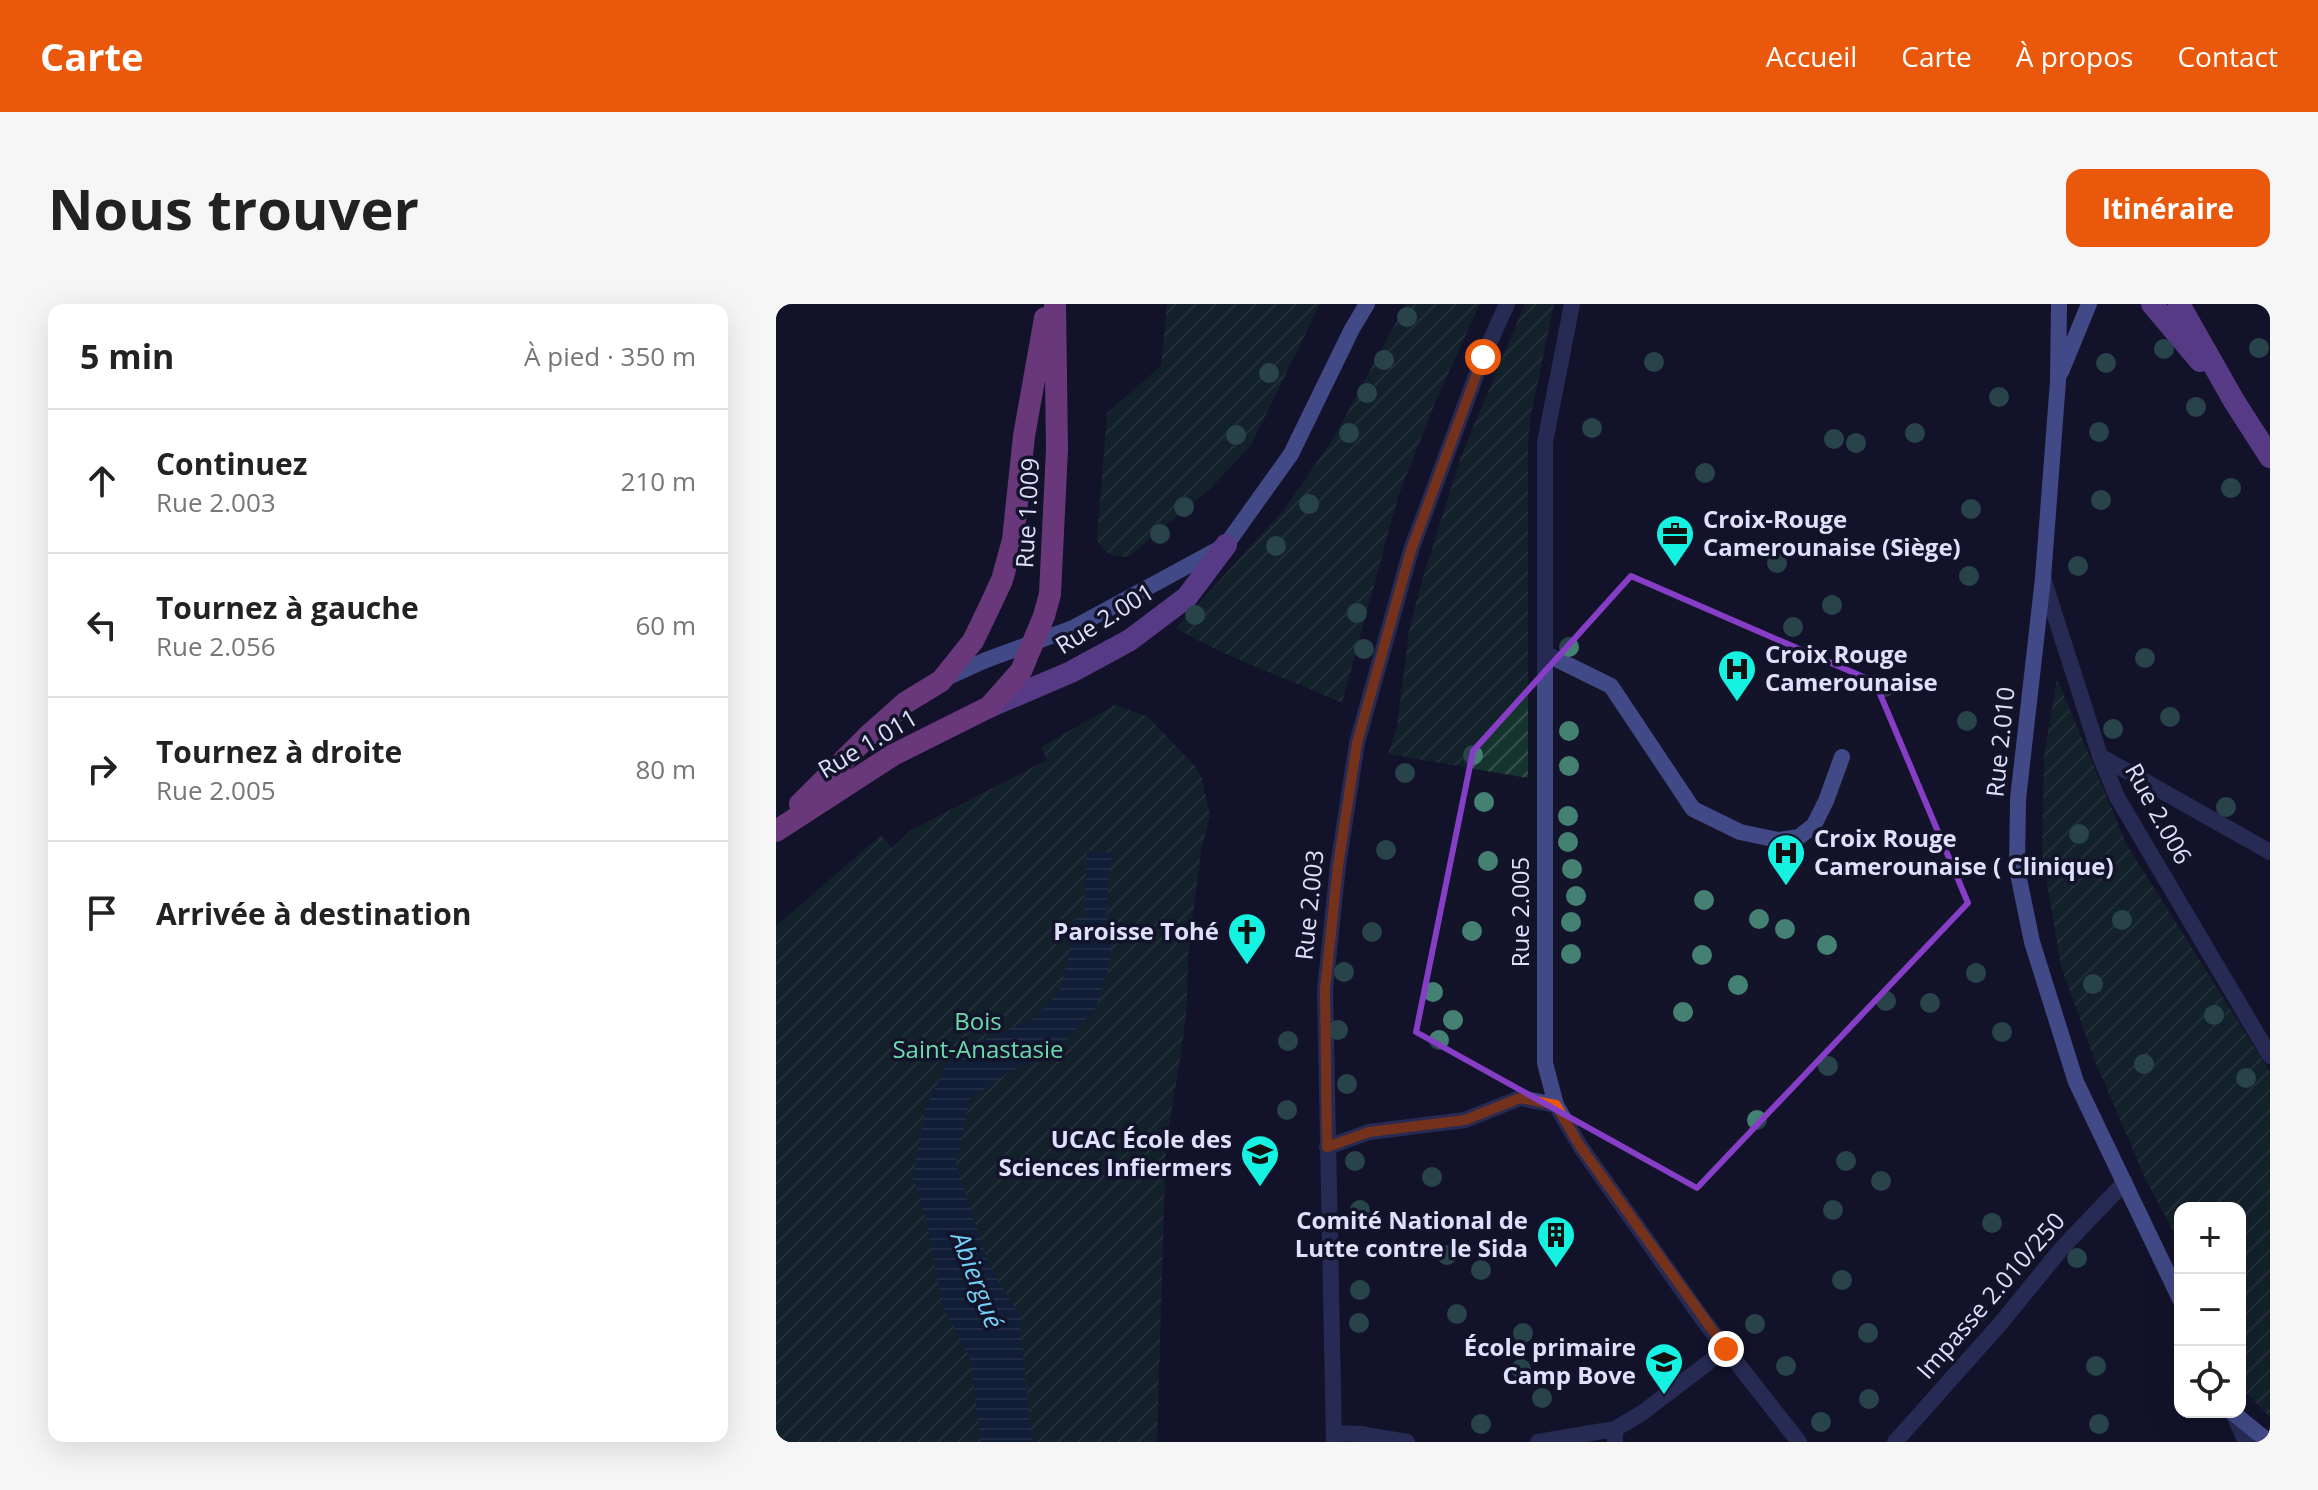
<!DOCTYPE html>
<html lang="fr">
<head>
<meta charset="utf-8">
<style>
  :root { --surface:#fff; --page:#f6f6f6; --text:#222; --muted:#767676; --line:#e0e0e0; --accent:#ea580c }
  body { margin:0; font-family:"Open Sans",sans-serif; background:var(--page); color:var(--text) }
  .controls { position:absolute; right:24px; bottom:24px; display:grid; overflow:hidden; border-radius:16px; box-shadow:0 8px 32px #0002 }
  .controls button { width:72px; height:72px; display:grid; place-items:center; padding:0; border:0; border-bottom:2px solid var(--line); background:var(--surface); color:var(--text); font:40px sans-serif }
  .stop { position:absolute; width:24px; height:24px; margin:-18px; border:6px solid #ea580c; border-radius:50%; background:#fff }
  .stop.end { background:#ea580c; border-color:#fff; box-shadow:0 2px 8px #0008 }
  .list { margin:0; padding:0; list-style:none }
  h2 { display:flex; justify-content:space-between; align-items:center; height:104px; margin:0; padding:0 32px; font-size:34px }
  h2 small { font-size:26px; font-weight:400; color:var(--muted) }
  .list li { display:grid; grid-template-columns:52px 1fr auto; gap:24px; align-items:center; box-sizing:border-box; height:144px; padding:0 32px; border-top:2px solid var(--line) }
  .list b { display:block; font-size:30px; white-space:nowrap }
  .list p { margin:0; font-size:26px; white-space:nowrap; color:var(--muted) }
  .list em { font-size:26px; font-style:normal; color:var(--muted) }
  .icon { flex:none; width:44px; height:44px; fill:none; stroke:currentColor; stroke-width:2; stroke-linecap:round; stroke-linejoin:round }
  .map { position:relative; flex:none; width:1494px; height:1138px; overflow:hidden; border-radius:16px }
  header { display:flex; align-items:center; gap:48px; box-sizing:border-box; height:112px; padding:0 40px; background:var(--accent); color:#fff }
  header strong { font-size:38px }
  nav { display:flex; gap:44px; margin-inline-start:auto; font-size:28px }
  .intro { display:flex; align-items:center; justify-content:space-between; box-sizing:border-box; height:192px; padding:0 48px }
  h1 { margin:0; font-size:56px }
  .button { padding:20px 36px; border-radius:16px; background:var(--accent); color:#fff; font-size:28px; font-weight:700 }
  main { display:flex; gap:48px; padding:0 48px }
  aside { flex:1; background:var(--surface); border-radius:16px; box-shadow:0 8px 32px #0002 }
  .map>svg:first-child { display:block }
  .garden { fill:url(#garden-furrows) }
  .water { fill:url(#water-rules) }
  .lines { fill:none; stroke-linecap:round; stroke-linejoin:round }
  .minor { stroke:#414a86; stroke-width:16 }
  .secondary { stroke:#7b8df7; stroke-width:16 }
  .primary { stroke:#aa6bf7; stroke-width:22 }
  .trunk { stroke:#d066dc; stroke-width:22 }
  .tree { fill:#448172 }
  .route { stroke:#ea580c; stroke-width:10 }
  .marked { fill:none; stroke:#853ec5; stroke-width:6; stroke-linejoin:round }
  .labels { text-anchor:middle; stroke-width:7; stroke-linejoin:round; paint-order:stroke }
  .street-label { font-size:24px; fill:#dee0fd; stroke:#13132a }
  .poi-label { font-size:24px; font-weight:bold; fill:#dee0fd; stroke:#13132a; text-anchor:end }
  .park-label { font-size:24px; fill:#6cdbac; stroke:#13132a }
  .water-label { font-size:26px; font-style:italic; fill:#72d1f7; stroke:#13132a }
</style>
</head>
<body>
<header>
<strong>Carte</strong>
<nav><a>Accueil</a><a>Carte</a><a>À propos</a><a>Contact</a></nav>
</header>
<div class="intro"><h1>Nous trouver</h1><a class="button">Itinéraire</a></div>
<main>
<aside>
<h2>5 min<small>À pied · 350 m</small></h2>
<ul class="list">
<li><svg class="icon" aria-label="ahead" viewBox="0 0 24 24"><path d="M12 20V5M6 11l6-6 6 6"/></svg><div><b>Continuez</b><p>Rue 2.003</p></div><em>210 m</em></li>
<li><svg class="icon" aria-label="left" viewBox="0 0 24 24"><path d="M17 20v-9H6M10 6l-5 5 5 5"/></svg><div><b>Tournez à gauche</b><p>Rue 2.056</p></div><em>60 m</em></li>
<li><svg class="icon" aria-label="right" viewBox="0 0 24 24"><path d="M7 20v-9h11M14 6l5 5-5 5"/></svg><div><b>Tournez à droite</b><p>Rue 2.005</p></div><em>80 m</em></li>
<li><svg class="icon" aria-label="arrive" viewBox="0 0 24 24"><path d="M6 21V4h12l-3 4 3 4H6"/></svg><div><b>Arrivée à destination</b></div></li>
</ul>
</aside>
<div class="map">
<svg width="1494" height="1138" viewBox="0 0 1494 1138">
  <defs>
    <pattern id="garden-furrows" width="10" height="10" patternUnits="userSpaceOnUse" patternTransform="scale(2)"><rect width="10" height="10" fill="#16342e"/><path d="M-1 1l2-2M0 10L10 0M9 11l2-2" fill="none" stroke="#37514d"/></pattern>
    <pattern id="water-rules" width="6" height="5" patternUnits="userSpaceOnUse" patternTransform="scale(2)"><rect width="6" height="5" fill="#0e2d48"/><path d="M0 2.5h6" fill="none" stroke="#314b63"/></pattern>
  </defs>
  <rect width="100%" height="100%" fill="#13132a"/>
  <path class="garden" d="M391,0H544L475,141L434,185L352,253C336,253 328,250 321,236L331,109L385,62Z
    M630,0H704L661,94L622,193L566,399C511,374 452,355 400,324L507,207L557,135Z
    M749,0H778L754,116L752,145V474L612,450L621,422L633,327L645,280L685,152Z
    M1281,375L1351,541L1494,768V1113L1468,1087L1464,1077V904H1404V940L1370,876L1317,752L1285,662L1266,550L1268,452Z
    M339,401L371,412L419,462L426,475L434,512L425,547L412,651L411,701L406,743L390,841L381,1138H0V622L105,531L116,544L135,526L271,456L265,443Z"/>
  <path class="water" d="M311,547L335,549L330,614L335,625L334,660L320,704L280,748L233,768L194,795L180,860L212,959L243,1011L256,1138H205L194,1054L166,1001L151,919L137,873L149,805L171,760L192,743L259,714L283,688L294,648L299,615L308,612Z"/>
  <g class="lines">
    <path class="minor" d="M796,0L769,138V759L780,801L804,842L928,1017L1023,1138
      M1267,274L1324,452L1341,493L1494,752
      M770,350L835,382L917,505L964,528L1002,536L1023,533L1038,521L1050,497L1066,453
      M1324,452L1494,548
      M551,843L593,828L689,816L744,794L780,801
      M1457,1109L1470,1138
      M558,1129L584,1130L631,1138
      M558,1138L549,685L562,562L581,439L635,246L707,53L731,0
      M762,1138L839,1125
      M839,1138V1125L866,1109L950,1045
      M1119,1138L1224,1020L1286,944L1349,878"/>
    <path class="secondary" d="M1283,0L1282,77L1267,274L1242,495L1241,565L1256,638L1300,778L1404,995
      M1285,68L1313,0
      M170,374L210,356L297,324L450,241L515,150L576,25L591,0
      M1456,1108L1493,1138"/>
    <path class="primary" d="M1376,0L1424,57
      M1403,0L1458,97L1494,153
      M213,403L295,368L354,336L411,293L450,241"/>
    <path class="trunk" d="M24,500L93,431L129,399L165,377L197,337L212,306L226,276L237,236L248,132L269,14
      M0,527L117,451L213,403L245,367L268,312L274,290L281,145L279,0"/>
  </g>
  <g class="tree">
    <circle cx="631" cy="13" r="10"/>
    <circle cx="1483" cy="44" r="10"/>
    <circle cx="1388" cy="45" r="10"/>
    <circle cx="608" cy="56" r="10"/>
    <circle cx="878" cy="58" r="10"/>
    <circle cx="1330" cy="59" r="10"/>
    <circle cx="493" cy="69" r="10"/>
    <circle cx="591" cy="89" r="10"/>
    <circle cx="1223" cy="93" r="10"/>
    <circle cx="1420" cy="103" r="10"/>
    <circle cx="816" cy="124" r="10"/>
    <circle cx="1323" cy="128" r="10"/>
    <circle cx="573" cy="129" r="10"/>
    <circle cx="1139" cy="129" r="10"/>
    <circle cx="460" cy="131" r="10"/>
    <circle cx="1058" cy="135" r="10"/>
    <circle cx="1080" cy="139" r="10"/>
    <circle cx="929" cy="169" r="10"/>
    <circle cx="1455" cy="184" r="10"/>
    <circle cx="1325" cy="196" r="10"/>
    <circle cx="533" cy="200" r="10"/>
    <circle cx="408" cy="203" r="10"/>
    <circle cx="1195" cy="205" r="10"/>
    <circle cx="384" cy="230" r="10"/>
    <circle cx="500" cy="242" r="10"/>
    <circle cx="1001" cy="259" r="10"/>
    <circle cx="1302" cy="262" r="10"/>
    <circle cx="1193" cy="272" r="10"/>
    <circle cx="1056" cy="301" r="10"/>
    <circle cx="581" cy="309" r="10"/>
    <circle cx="419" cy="311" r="10"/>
    <circle cx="1017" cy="323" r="10"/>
    <circle cx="793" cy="343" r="10"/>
    <circle cx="588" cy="345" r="10"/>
    <circle cx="1369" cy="354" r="10"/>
    <circle cx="1109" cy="383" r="10"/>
    <circle cx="1394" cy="413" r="10"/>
    <circle cx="1191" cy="417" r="10"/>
    <circle cx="1337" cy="425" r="10"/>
    <circle cx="793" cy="427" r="10"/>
    <circle cx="697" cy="451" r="10"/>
    <circle cx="793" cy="462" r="10"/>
    <circle cx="629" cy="469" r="10"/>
    <circle cx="708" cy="498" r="10"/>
    <circle cx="1450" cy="503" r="10"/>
    <circle cx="792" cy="512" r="10"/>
    <circle cx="1303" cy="530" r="10"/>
    <circle cx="792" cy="538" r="10"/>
    <circle cx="610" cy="546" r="10"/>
    <circle cx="712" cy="557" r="10"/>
    <circle cx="796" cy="565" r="10"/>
    <circle cx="800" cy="592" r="10"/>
    <circle cx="928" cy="596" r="10"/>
    <circle cx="983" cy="615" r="10"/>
    <circle cx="1346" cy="616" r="10"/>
    <circle cx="795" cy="618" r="10"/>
    <circle cx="1009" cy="625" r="10"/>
    <circle cx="696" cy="627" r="10"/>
    <circle cx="596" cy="628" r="10"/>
    <circle cx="1051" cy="641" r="10"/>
    <circle cx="795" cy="650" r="10"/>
    <circle cx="926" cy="651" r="10"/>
    <circle cx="568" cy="668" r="10"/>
    <circle cx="1200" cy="669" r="10"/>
    <circle cx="1317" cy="680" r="10"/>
    <circle cx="962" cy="681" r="10"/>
    <circle cx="657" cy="688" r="10"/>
    <circle cx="1110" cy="697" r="10"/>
    <circle cx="1154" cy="699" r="10"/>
    <circle cx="907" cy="708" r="10"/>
    <circle cx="1438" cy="711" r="10"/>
    <circle cx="677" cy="716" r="10"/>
    <circle cx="562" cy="726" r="10"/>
    <circle cx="1226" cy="728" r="10"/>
    <circle cx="663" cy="736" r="10"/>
    <circle cx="512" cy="737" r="10"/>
    <circle cx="1368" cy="760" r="10"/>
    <circle cx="1052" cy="762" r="10"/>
    <circle cx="1470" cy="774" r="10"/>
    <circle cx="571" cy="780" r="10"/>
    <circle cx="511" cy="806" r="10"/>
    <circle cx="981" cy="816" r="10"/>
    <circle cx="579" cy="857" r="10"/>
    <circle cx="1070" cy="857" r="10"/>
    <circle cx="656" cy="873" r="10"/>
    <circle cx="1105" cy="877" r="10"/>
    <circle cx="584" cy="906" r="10"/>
    <circle cx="1057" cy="906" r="10"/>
    <circle cx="1216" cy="919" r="10"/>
    <circle cx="671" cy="951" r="10"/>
    <circle cx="1301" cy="954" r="10"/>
    <circle cx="705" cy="966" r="10"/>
    <circle cx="1066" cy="976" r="10"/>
    <circle cx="584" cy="986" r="10"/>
    <circle cx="1203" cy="1008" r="10"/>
    <circle cx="681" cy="1010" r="10"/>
    <circle cx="583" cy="1019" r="10"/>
    <circle cx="979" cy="1020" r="10"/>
    <circle cx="747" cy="1029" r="10"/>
    <circle cx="1092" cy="1029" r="10"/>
    <circle cx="1010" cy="1062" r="10"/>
    <circle cx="1320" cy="1062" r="10"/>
    <circle cx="745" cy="1065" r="10"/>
    <circle cx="766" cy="1094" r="10"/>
    <circle cx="1093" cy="1095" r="10"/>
    <circle cx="1045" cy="1118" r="10"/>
    <circle cx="705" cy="1120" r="10"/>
    <circle cx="1323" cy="1120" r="10"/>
  </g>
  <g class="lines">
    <path class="route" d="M707,53L635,246L581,439L562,562L549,685L551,843L593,828L689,816L744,794L780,801L804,842L950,1045"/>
  </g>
  <path d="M0 0H1494V1138H0ZM855,272L1099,378L1192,599L921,884L640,728L697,447Z" fill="#13132a" fill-opacity=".55" fill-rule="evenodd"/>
  <path class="marked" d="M855,272L1099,378L1192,599L921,884L640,728L697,447Z"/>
  <defs>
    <g id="office-pin" transform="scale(2)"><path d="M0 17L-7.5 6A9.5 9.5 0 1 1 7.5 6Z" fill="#15f2e1" stroke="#13132a"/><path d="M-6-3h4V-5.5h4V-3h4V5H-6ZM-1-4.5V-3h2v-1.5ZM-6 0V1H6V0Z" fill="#111"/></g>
    <g id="hospital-pin" transform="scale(2)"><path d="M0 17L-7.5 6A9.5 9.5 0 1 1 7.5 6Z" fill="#15f2e1" stroke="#13132a"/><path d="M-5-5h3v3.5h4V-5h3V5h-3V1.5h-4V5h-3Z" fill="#111"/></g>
    <g id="church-pin" transform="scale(2)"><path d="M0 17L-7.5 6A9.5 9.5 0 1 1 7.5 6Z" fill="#15f2e1" stroke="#13132a"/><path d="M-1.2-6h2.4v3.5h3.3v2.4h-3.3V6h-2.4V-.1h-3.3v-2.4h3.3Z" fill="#111"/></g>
    <g id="school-pin" transform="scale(2)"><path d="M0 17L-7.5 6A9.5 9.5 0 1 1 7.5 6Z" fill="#15f2e1" stroke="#13132a"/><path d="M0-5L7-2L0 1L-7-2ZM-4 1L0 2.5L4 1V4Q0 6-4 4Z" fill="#111"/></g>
    <g id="building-pin" transform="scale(2)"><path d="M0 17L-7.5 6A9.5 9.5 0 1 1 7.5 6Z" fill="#15f2e1" stroke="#13132a"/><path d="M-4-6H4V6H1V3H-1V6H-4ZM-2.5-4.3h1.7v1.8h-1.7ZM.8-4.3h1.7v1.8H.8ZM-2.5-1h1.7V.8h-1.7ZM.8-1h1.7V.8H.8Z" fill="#111"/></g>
  </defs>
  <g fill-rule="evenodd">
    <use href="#office-pin" x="899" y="230"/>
    <use href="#hospital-pin" x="961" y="365"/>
    <use href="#hospital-pin" x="1010" y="549"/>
    <use href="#church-pin" x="471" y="628"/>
    <use href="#school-pin" x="484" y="850"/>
    <use href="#building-pin" x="780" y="931"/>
    <use href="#school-pin" x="888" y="1058"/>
  </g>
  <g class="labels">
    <g class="street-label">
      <text transform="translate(252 209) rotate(-87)" y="8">Rue 1.009</text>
      <text transform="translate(329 315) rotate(-32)" y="8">Rue 2.001</text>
      <text transform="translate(1225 438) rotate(-84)" y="8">Rue 2.010</text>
      <text transform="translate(92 440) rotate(-31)" y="8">Rue 1.011</text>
      <text transform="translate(1382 510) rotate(61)" y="8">Rue 2.006</text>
      <text transform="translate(534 601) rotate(-84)" y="8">Rue 2.003</text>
      <text transform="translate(745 608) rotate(-90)" y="8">Rue 2.005</text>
      <text transform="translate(1215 992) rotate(-49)" y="8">Impasse 2.010/250</text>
    </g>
    <g class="poi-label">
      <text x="927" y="224" text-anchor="start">Croix-Rouge<tspan x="927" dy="28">Camerounaise (Siège)</tspan></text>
      <text x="989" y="359" text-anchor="start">Croix Rouge<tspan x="989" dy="28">Camerounaise</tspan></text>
      <text x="1038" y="543" text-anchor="start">Croix Rouge<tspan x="1038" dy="28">Camerounaise ( Clinique)</tspan></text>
      <text x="443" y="636">Paroisse Tohé</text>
      <text x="456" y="844">UCAC École des<tspan x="456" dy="28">Sciences Infiermers</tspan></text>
      <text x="752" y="925">Comité National de<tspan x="752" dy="28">Lutte contre le Sida</tspan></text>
      <text x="860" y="1052">École primaire<tspan x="860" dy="28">Camp Bove</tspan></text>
    </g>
    <g class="park-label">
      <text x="202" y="726">Bois<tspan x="202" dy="28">Saint-Anastasie</tspan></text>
    </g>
    <g class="water-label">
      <text transform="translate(201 976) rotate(69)" y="9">Abiergué</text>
    </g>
  </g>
</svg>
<div class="controls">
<button>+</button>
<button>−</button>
<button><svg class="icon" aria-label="locate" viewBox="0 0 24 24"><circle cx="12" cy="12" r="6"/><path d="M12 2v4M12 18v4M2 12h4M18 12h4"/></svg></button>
</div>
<div class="stop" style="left:707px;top:53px"></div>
<div class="stop end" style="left:950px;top:1045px"></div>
</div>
</main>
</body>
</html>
